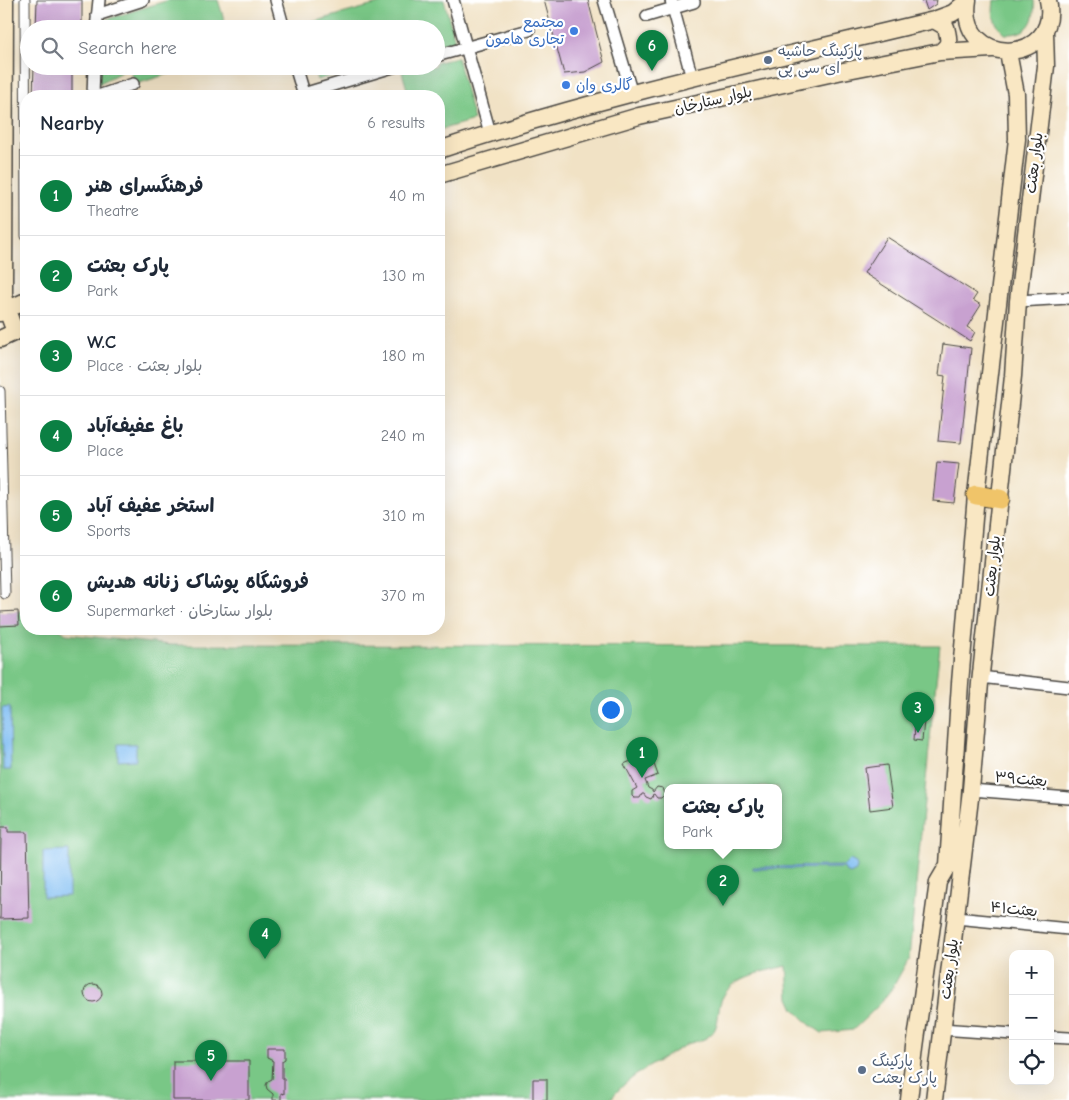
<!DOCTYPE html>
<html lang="en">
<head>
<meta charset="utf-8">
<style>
  :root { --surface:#fff; --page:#f6f6f7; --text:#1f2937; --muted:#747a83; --line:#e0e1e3; --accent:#0b8043 }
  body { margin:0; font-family:"Comic Neue","Playpen Sans Arabic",sans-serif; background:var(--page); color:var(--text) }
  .controls { position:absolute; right:15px; bottom:15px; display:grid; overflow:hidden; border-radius:10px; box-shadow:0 5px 20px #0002 }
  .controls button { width:45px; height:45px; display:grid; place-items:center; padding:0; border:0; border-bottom:1px solid var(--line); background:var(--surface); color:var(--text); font:25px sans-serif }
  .you { position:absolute; left:610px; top:709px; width:18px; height:18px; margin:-12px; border:4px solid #fff; border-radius:50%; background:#1a73e8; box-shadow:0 0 0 8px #1a73e833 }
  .badge { display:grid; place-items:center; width:32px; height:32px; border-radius:50%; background:var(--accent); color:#fff; font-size:16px; font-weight:700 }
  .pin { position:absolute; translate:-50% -41px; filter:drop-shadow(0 1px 2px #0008) }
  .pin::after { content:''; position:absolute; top:26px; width:18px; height:15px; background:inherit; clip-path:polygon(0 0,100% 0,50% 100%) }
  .popup { position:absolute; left:664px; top:784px; width:118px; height:65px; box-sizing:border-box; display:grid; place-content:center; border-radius:10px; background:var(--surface); filter:drop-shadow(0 1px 4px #0005); font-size:16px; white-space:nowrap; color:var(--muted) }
  .popup b { font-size:19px; color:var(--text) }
  .popup::after { content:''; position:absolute; left:50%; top:100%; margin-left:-10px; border:10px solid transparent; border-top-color:var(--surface) }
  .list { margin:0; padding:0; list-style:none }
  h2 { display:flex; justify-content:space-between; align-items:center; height:65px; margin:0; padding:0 20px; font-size:21px }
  h2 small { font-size:16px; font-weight:400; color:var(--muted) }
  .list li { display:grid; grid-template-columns:32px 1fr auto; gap:15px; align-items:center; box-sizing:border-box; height:80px; padding:0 20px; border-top:1px solid var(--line) }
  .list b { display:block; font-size:19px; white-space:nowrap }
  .list p { margin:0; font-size:16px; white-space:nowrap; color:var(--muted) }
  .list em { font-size:16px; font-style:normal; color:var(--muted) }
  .icon { flex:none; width:28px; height:28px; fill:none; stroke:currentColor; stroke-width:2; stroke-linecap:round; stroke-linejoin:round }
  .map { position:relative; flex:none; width:1069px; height:1100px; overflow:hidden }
  .search { position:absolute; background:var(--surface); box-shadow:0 5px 20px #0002; left:20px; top:20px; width:425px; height:55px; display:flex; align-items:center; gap:12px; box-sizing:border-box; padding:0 18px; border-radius:28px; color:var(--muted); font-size:19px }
  .panel { position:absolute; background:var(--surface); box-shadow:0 5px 20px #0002; left:20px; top:90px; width:425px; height:545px; border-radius:20px }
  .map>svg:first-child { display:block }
  .green { fill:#79c786; stroke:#527958; fill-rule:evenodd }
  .water { fill:#7fbdf3; stroke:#55748f }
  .building { fill:#c8a1d0 }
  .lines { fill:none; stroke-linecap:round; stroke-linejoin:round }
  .pedestrian-casing { stroke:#494642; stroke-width:11 }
  .minor-casing { stroke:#494642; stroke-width:14 }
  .secondary-casing { stroke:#494642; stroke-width:19 }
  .primary-casing { stroke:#494642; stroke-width:21 }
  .pedestrian { stroke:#fff; stroke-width:9 }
  .minor { stroke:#fff; stroke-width:11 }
  .secondary { stroke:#f9e7c3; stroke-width:16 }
  .primary { stroke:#f0c469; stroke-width:19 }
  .shop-dot { fill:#3f7fe0; stroke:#fff; stroke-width:2 }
  .service-dot { fill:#5c6f8a; stroke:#fff; stroke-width:2 }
  .labels { text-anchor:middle; stroke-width:4.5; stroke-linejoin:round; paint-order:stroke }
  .shop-label { font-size:15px; fill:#366cbe; stroke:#fff; text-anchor:end }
  .service-label { font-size:15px; fill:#4e5e75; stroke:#fff; text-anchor:start }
  .street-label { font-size:15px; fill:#2b2b2b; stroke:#fff }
</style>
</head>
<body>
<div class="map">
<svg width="1069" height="1100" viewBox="0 0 1069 1100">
  <rect width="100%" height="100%" fill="#fff"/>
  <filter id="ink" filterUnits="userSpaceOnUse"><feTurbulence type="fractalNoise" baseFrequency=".02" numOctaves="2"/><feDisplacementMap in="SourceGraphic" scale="10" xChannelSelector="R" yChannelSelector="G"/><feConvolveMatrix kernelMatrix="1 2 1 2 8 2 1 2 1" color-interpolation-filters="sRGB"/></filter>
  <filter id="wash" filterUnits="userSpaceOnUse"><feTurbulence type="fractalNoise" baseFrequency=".0096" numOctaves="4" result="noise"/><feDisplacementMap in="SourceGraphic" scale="20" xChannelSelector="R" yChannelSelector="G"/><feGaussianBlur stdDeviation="1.12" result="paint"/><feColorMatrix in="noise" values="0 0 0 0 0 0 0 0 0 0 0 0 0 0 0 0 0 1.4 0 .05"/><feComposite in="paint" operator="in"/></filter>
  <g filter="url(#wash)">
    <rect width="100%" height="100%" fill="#f1e2c5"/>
    <path class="green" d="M169,0H218L227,29H101V21Z
      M392,0H444L455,41L436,46V29H303L302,25Z
      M994,0H1034C1036,22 1028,35 1005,34C993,22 992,16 994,0Z
      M457,57L474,120L439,130V96H409L402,72L424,66H436V63Z
      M99,66H194L136,84L129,68L98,84Z
      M313,66H365L317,80Z
      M26,611V629H59L66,634L170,645L940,646L932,718L909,958L893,987L878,1006L853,1030L822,1033L810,1025L794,1009L789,998L787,966C763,972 728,976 720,1004C717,1015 720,1028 709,1036C703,1041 695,1041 688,1044C680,1048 672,1053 664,1058C643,1070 625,1080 610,1100H0V612ZM668,787H778V845H668Z"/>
    <path class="water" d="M10,707L11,770H3L2,708Z
      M118,744H136V760L118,761Z
      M69,850V896L43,897V851Z
      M850,860L856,863L857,867L856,871L850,874L846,872L844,868L753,869V867L844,866Z"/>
    <g id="blocks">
      <path class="building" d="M37,0H82V29H36Z
        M544,0H588L604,62L585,72L564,74Z
        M921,0H937L936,4L927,10L924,1L921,2Z
        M34,66H72V96H33Z
        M887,237L977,294L973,300L981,305L967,327L975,332L970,341L864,273Z
        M943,344L971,348L961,443L938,441L945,376L939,375Z
        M937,462L959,464L954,503L933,501Z
        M18,611L19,625L0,626V612Z
        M918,721H924L922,741L914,740L915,725Z
        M648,755L651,756L658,775L645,780L648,788L652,790L653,792L657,787L663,788L665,794L661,798H657L654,794L652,795L653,796L651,799L646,797L644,794H642L640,798H634L632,796V791L637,788L624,764L638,758L640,759Z
        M887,765L893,807L870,810L865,768Z
        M1,827H8V832H27L29,918L0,919Z
        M84 993a9 9 0 1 1 18 0a9 9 0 1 1-18 0Z
        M267,1049H285V1059L282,1061V1079H284V1094L281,1093V1100H273V1094L267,1089L266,1085L268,1081L272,1079L273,1061L267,1058Z
        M173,1061H249V1100H173Z
        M533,1079H547V1100H533Z"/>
    </g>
  </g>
  <g filter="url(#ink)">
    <use href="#blocks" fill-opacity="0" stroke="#494642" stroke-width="1"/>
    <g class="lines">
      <g class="pedestrian-casing">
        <path id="pedestrian" d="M25,0L26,236
          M0,391L5,594"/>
      </g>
      <g class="minor-casing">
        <path id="minor" d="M276,0L284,29
          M453,0L490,133
          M604,0L632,94
          M671,0L692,78
          M97,15L143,0
          M647,16L694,2
          M96,29L99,0
          M436,56L529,30
          M295,66L304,96
          M303,94L396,66
          M93,96L94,66
          M98,96L133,84
          M1018,301L1069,298
          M980,677L1069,687
          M971,790L1069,798
          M956,918L1069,929
          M941,1029L1013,1034
          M1050,1037L1069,1038"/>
      </g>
      <g class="secondary-casing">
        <path id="secondary" d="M5,0L4,294L7,310L15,332
          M968,0C957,70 1062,65 1048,0
          M934,20L946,27C949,40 951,44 940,52
          M439,150C600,96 768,60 934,20L953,13L967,1
          M439,175L639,116L838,72L940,52L992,49
          M0,313L26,301
          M0,339L26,327
          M909,1100L915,1047L938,882L948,865L960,683L976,495L1017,139L1016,94L1008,52
          M934,1100L971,790L980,683L1013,376L1018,301L1046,66L1045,32"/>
      </g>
      <g class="primary-casing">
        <path id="primary" d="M976,495L1000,499"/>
      </g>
      <use href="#pedestrian" class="pedestrian"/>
      <use href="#minor" class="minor"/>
      <use href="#secondary" class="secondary"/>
      <use href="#primary" class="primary"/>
    </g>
  </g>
  <g class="shop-dot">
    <circle cx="574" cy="31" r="5"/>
    <circle cx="566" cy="85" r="5"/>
  </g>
  <g class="service-dot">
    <circle cx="768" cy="60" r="5"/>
    <circle cx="862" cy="1070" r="5"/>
  </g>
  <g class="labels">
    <g class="shop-label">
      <text x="564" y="27">مجتمع<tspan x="564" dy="17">تجاری هامون</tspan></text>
      <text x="576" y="90" text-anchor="start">گالری وان</text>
    </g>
    <g class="service-label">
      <text x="778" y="56">پارکینگ حاشیه<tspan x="778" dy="17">ای سی پی</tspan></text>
      <text x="872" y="1066">پارکینگ<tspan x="872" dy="17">پارک بعثت</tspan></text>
    </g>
    <g class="street-label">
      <text transform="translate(713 100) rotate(-13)" y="5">بلوار ستارخان</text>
      <text transform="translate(1034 163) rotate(-83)" y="5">بلوار بعثت</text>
      <text transform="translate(992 566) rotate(-84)" y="5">بلوار بعثت</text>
      <text transform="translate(1021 779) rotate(5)" y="5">بعثت۳۹</text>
      <text transform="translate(1014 909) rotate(6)" y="5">بعثت۴۱</text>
      <text transform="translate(949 969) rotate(-82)" y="5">بلوار بعثت</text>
    </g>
  </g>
</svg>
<div class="controls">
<button>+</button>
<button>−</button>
<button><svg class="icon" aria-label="locate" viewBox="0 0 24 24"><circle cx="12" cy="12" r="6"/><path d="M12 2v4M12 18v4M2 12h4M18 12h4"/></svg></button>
</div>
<div class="you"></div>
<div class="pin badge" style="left:642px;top:778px">1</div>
<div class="pin badge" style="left:723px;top:906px">2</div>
<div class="popup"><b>پارک بعثت</b>Park</div>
<div class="pin badge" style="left:918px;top:733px">3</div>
<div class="pin badge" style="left:265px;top:959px">4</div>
<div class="pin badge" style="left:211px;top:1081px">5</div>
<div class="pin badge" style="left:652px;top:71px">6</div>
<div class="search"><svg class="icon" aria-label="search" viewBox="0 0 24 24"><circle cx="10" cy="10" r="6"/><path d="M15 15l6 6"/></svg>Search here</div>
<section class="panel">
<h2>Nearby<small>6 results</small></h2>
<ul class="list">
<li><span class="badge">1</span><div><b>فرهنگسرای هنر</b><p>Theatre</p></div><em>40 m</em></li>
<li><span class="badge">2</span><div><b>پارک بعثت</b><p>Park</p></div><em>130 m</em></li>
<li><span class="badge">3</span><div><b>W.C</b><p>Place · بلوار بعثت</p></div><em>180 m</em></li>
<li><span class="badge">4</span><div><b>باغ عفیف‌آباد</b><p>Place</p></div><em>240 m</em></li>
<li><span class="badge">5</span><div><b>استخر عفیف آباد</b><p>Sports</p></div><em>310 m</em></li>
<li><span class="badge">6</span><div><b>فروشگاه پوشاک زنانه هدیش</b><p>Supermarket · بلوار ستارخان</p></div><em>370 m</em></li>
</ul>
</section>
</div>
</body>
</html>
